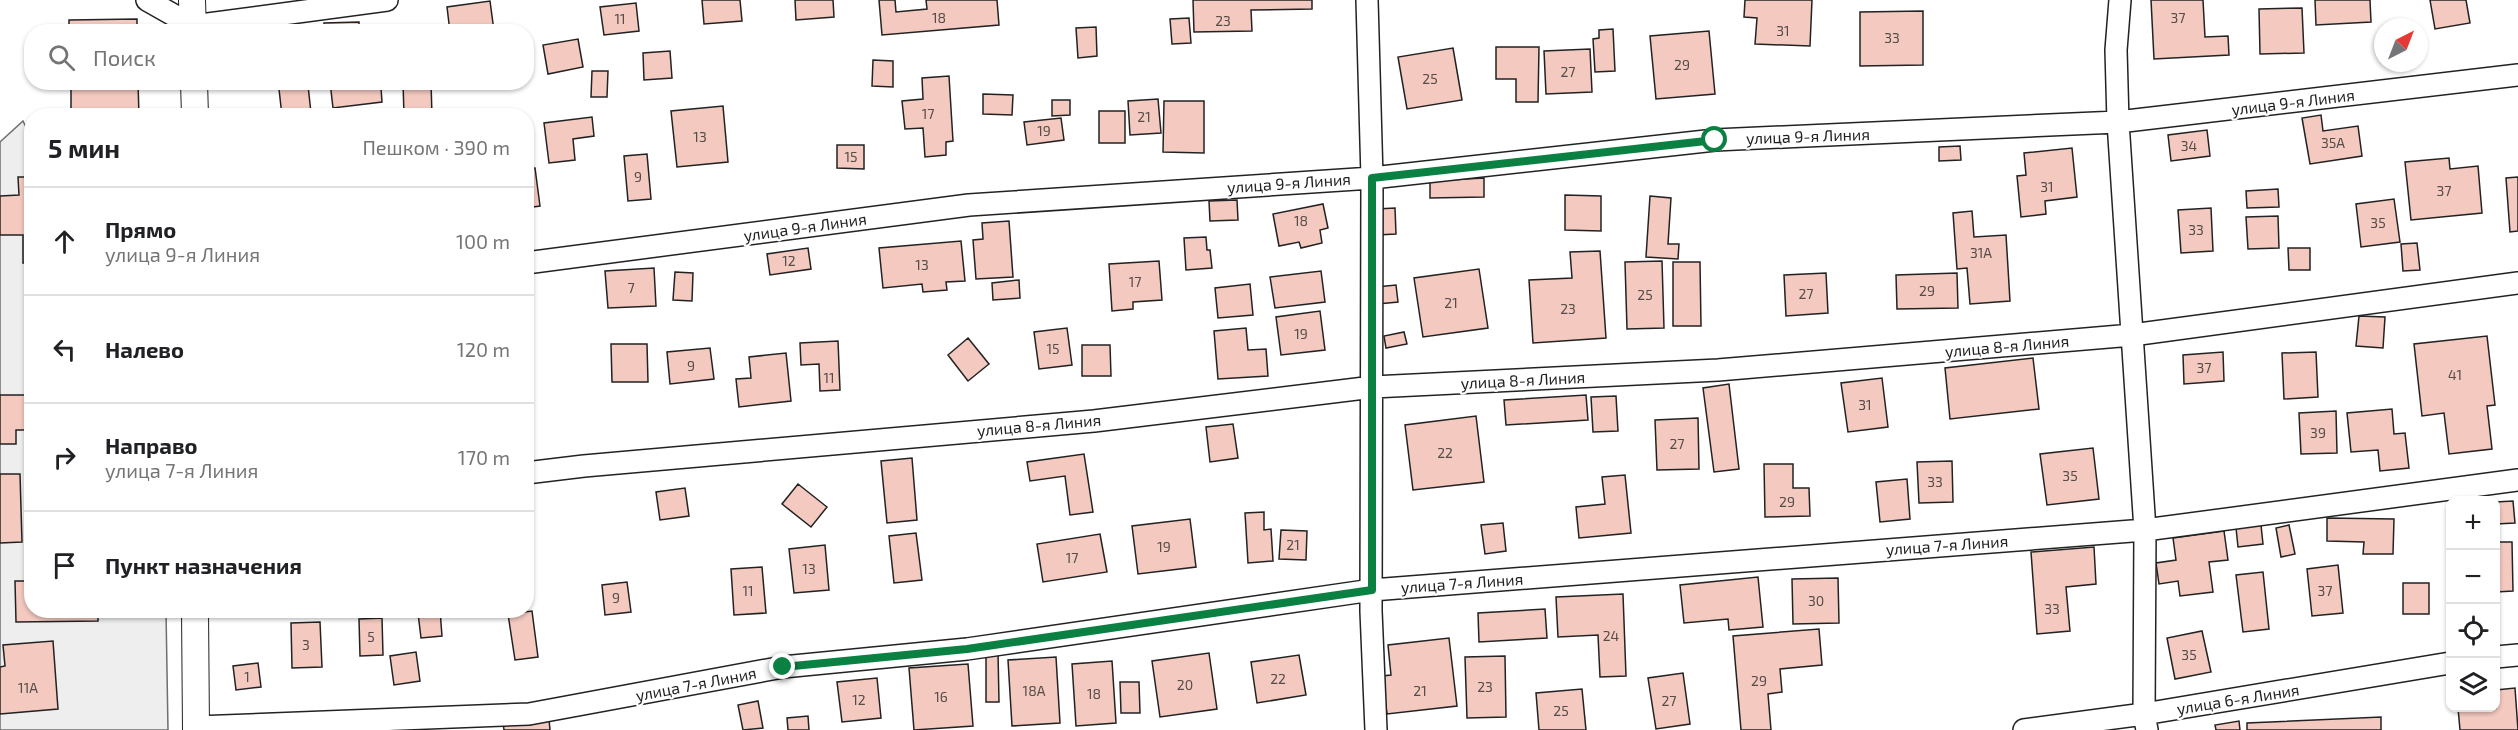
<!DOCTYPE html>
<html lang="ru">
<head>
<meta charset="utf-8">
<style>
  :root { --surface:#fff; --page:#f2f2f2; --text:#202124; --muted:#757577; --line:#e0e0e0 }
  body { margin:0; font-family:"Exo 2",sans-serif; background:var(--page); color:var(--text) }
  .controls { position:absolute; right:18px; bottom:18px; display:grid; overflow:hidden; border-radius:12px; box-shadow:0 2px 4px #0004 }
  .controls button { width:54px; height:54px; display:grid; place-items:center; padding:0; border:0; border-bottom:2px solid var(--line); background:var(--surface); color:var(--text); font:30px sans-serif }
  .compass { position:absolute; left:2374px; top:18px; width:54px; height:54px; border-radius:50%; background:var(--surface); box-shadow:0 2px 4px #0004; rotate:42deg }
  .stop { position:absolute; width:18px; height:18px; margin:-14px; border:4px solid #0b8043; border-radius:50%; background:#fff }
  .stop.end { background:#0b8043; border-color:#fff; box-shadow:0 2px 6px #0008 }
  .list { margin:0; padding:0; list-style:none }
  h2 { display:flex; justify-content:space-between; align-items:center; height:78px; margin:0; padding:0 24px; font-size:26px }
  h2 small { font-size:20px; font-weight:400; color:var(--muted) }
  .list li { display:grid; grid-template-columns:39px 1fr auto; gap:18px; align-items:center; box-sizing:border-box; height:108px; padding:0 24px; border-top:2px solid var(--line) }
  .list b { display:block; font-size:22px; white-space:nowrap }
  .list p { margin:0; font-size:20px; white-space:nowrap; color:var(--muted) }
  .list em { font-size:20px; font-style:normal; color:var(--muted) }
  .icon { flex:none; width:33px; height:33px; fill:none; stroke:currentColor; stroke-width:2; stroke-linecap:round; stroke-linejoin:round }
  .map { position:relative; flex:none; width:2518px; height:730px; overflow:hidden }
  .search { position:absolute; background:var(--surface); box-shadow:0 2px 4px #0004; left:24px; top:24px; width:510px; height:66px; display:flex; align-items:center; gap:15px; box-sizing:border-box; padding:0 21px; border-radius:24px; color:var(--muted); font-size:22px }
  .panel { position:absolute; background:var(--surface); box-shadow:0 2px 4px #0004; left:24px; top:108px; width:510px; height:510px; border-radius:24px }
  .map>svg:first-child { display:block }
  .green { fill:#eee; stroke:#6f6f6f; stroke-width:1.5 }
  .building { fill:#f3c9c0; stroke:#222; stroke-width:1.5 }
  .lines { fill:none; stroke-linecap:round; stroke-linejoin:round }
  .minor-casing { stroke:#222; stroke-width:24 }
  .tertiary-casing { stroke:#222; stroke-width:28 }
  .minor { stroke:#fff; stroke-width:21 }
  .tertiary { stroke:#fff; stroke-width:26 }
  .route { stroke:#0b8043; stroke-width:8 }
  .labels { text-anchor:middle; stroke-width:4.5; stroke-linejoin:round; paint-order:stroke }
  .number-label { font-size:14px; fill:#564c4a }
  .street-label { font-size:16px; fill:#222; stroke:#fff }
</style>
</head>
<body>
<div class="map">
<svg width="2518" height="730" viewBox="0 0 2518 730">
  <rect width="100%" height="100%" fill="#fff"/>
  <path class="green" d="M23,121L31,138L32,610L166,611L168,730H0V142Z"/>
  <path class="building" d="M702,0H740L742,21L704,24Z
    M795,0H833L834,17L796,20Z
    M879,0H895L896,12L927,9L926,0H997L999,25L882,35Z
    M1193,0H1312V9L1251,10L1252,31L1194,32Z
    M1745,0H1812L1810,46L1755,44L1757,18L1744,17Z
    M2151,0H2203L2205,37L2228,36L2229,55L2154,59Z
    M2315,0H2370L2371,22L2316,25Z
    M2430,0H2466L2470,23L2435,29Z
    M490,1L494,31L450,32L447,7Z
    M636,3L639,31L604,35L600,7Z
    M2302,8L2304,53L2260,54L2259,9Z
    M1923,11V65L1860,66V12Z
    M1189,18L1191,43L1172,44L1170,19Z
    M137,19V32H69V20Z
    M359,22V32H324V23Z
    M1096,27L1097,56L1078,58L1076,28Z
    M1613,29L1615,71L1595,72L1593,39L1599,38V30Z
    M1709,31L1715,94L1656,99L1650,36Z
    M578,39L583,67L548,74L543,45Z
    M1496,47H1539L1538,102H1516V79H1496Z
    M1453,48L1462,100L1407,109L1398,57Z
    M1590,49L1592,92L1546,94L1544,51Z
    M670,51L672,78L644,80L643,53Z
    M873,60L893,61V87L872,86Z
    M592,71H608L607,97H591Z
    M949,76L953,141L946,142V155L925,157L923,128L905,129L902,101L923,99L922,78Z
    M71,82H138L139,116H71Z
    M330,82H401V85L381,88L382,102L333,108Z
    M403,82H431L432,116H404Z
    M308,85L311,113L282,116L279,89Z
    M983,94L1013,95L1012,115L983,114Z
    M1158,99L1161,133L1130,135L1128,101Z
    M1052,100H1070V115L1052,116Z
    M1164,101H1204V153L1163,152Z
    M723,106L728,162L677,167L671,111Z
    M1099,111H1125V143H1099Z
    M2321,115L2323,131L2358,126L2362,156L2310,164L2302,118Z
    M592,117L594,136L573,139L575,160L549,163L544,123Z
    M1061,118L1064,140L1027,145L1024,122Z
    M2207,130L2210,156L2171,161L2168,135Z
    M837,145H864V169L837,168Z
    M1960,146L1961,160L1939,161V147Z
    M2072,148L2077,197L2045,201L2046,214L2021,217L2017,176L2026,175L2024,153Z
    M647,154L651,199L628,201L624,156Z
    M2449,158L2450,169L2478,166L2482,213L2411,220L2405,162Z
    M535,168L540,206L526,208V169Z
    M18,177H32V263H23V235H0V196L19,195Z
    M2518,177V231L2510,232L2506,178Z
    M1484,178V197L1430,198V181Z
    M2278,189L2279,207L2247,208L2246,191Z
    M1565,195L1601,196V231L1565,230Z
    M1650,196L1671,198L1668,244H1679L1678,259L1646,257Z
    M2394,199L2400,242L2361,247L2356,204Z
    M1237,200L1238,220L1210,221L1209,201Z
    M1323,204L1328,228L1320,230L1322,243L1301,248L1299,242L1279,246L1273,214Z
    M1395,208L1396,234L1377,235L1376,209Z
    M2211,208L2213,251L2181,253L2178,210Z
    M1972,211L1974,237L2006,235L2010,301L1970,304L1967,268L1957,269L1953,213Z
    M2278,216L2279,248L2248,249L2246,217Z
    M1009,221L1013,277L976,279L973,240L983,239L982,223Z
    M1206,237L1207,250H1210L1212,268L1186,270L1184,238Z
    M961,241L965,281L946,282L947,290L923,292L922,284L883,288L879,248Z
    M2417,243L2420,270L2403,271L2401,244Z
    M808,248L811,269L770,275L767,254Z
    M2288,248H2310V270H2289Z
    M1600,251L1606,338L1533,343L1529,280L1572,278L1570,252Z
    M1159,261L1162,300L1133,302V309L1112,311L1109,264Z
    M1662,261L1664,328L1627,329L1625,262Z
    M1673,262H1700L1701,326H1673Z
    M654,268L656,306L608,308L605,271Z
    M1479,269L1488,328L1423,337L1414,278Z
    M1321,271L1325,302L1275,308L1270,277Z
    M675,272L693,273L692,301L673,300Z
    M1826,273L1828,313L1786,316L1784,275Z
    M1957,273L1958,308L1897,309L1896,275Z
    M1019,280L1020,298L993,300L992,283Z
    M1250,284L1253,315L1218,318L1215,288Z
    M1396,285L1398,302L1378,304L1376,287Z
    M1320,311L1325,350L1281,355L1276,317Z
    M2359,316L2385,317L2383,348L2356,346Z
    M1067,328L1072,365L1039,369L1034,332Z
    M1246,328L1248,350L1266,349L1268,376L1218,379L1214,331Z
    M1404,332L1407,344L1386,348L1384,336Z
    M2487,336L2495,405L2487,406L2492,449L2449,454L2444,413L2422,416L2414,344Z
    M968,338L989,364L968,381L948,355Z
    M838,341L840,390L820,391L819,364L801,365L800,343Z
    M611,344H647L648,382H612Z
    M1082,345H1110L1111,376H1082Z
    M710,348L714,379L670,384L667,352Z
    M2223,352L2224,381L2184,384L2183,355Z
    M2316,352L2318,397L2284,399L2282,353Z
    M786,353L791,401L739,407L736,379L751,378L749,357Z
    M2033,358L2039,409L1950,419L1945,368Z
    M1882,378L1888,427L1848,432L1841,383Z
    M1729,384L1739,469L1714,472L1703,388Z
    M0,395H32V430H16V444H0Z
    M1586,395L1588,420L1506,425L1504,400Z
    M1616,396L1618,431L1593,432L1591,397Z
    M2392,409L2394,434L2405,433L2409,468L2380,471L2378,450L2351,452L2347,413Z
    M2336,411L2337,453L2301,454L2299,413Z
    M1476,416L1484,482L1413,490L1405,425Z
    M1698,418L1699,469L1657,470L1655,420Z
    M1233,424L1238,458L1210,462L1206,427Z
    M2093,448L2099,499L2047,505L2040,454Z
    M1084,454L1093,512L1070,515L1065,476L1030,481L1027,462Z
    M912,458L917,520L887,523L881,461Z
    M1952,461L1953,502L1919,503L1917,462Z
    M1764,464H1793V488H1809L1810,516L1765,517Z
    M0,474H20L22,542L0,543Z
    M1625,475L1631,533L1579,538L1576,507L1605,504L1602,477Z
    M1907,479L1910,519L1880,522L1876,482Z
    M798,484L827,507L811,527L782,504Z
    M685,488L689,516L660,520L656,492Z
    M2513,501L2515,523L2496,524V502Z
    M1264,512V530L1271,529L1273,561L1248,563L1245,513Z
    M2327,518L2394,519L2393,554H2363L2364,542L2327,541Z
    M1190,519L1196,567L1138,574L1132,526Z
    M1503,523L1506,551L1485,554L1481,525Z
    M2261,525L2263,544L2238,547L2236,528Z
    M2289,525L2295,554L2281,557L2276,528Z
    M1281,530L1307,531L1306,560L1279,559Z
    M2224,531L2228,560L2209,562L2213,592L2180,596L2178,581L2159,584L2156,563L2176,560L2173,538Z
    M916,533L922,580L894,583L889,536Z
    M1100,534L1107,572L1043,582L1037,544Z
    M2496,542H2512L2513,591L2496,592Z
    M825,545L829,590L794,593L789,549Z
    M2094,547L2096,584L2066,587L2070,631L2037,634L2031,552Z
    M2338,565L2343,613L2312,616L2307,569Z
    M762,567L766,613L734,615L731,569Z
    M2263,572L2269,629L2243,632L2236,575Z
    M1758,577L1763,627L1729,630L1728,619L1684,623L1680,585Z
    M1838,578L1839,623L1793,624L1792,579Z
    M15,581H32V610H98V621L16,622Z
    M627,582L631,612L605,615L602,585Z
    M2403,583H2429V614H2403Z
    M1623,594L1626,676L1600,677L1598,635L1558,637L1556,597Z
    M1545,609L1547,638L1479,642L1478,613Z
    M440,610L442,636L421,638L418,613Z
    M532,611L538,657L515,660L508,614Z
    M382,618L383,655L360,656L359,619Z
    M320,622L322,667L292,668L291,623Z
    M1819,629L1822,665L1780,669L1782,692L1768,694L1771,730H1741L1733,636Z
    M2202,631L2211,672L2175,679L2167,638Z
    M1449,638L1457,706L1387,714L1382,676L1391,675L1388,645Z
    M53,641L58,709L0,714V667L5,666L3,645Z
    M416,652L420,681L394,685L390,656Z
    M986,652H998L999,702H986Z
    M1209,653L1217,709L1160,717L1152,661Z
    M1299,655L1306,695L1257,703L1251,662Z
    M1505,656L1506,717L1467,718L1465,657Z
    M1056,657L1060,723L1012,726L1008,660Z
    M1112,661L1116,723L1076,726L1072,664Z
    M258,663L261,687L236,690L233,666Z
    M968,664L973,726L914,730L909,668Z
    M1683,673L1690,724L1656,729L1648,678Z
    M877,678L881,718L842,722L837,682Z
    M1120,682H1139L1140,713H1121Z
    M2515,688L2518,730H2460L2458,708H2496V690Z
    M1582,689L1586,730H1539L1536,693Z
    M758,701L763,728L743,730L738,705Z
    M808,716L809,730H788L787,718Z
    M2381,717V730H2247V723Z
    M549,719L550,730H504L503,723Z
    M2239,721L2240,730H2216L2215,725Z"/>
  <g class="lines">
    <g class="minor-casing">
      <path id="minor" d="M147,0L193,26L387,0
        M1367,0L1372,178L1371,611L1376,730
        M2120,0L2116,50L2118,122L2145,530L2144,714L2147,730
        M526,263L969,205L1372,178L1715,140L2118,122L2518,75
        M526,473L584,466L1094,421L1373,387L1718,370L2132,335L2518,283
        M2496,657L2518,655
        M196,727L529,714L783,667L967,649L1372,590L2145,530L2518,480
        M2024,730L2144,714L2450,663"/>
    </g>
    <g class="tertiary-casing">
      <path id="tertiary" d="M192,0L193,32
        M194,82L195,116
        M195,610L196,730"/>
    </g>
    <use href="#minor" class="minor"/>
    <use href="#tertiary" class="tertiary"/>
  </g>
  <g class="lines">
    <path class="route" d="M783,667L967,649L1372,590V178L1715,140"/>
  </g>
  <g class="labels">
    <g class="number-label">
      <text x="939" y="23">18</text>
      <text x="2178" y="23">37</text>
      <text x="620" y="24">11</text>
      <text x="1223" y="26">23</text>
      <text x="1783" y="36">31</text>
      <text x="1892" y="43">33</text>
      <text x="1682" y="70">29</text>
      <text x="1568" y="77">27</text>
      <text x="1430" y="84">25</text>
      <text x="928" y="119">17</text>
      <text x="1144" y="122">21</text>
      <text x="1044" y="136">19</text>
      <text x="700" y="142">13</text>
      <text x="2333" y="148">35А</text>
      <text x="2189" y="151">34</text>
      <text x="851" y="162">15</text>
      <text x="638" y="182">9</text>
      <text x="2047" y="192">31</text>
      <text x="2444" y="196">37</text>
      <text x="1301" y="226">18</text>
      <text x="2378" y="228">35</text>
      <text x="2196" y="235">33</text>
      <text x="1981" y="258">31А</text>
      <text x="789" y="266">12</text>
      <text x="922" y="270">13</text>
      <text x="1135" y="287">17</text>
      <text x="631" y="293">7</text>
      <text x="1927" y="296">29</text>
      <text x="1806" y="299">27</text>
      <text x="1645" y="300">25</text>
      <text x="1451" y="308">21</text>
      <text x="1568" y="314">23</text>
      <text x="1301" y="339">19</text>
      <text x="1053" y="354">15</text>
      <text x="691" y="371">9</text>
      <text x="2204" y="373">37</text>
      <text x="2455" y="380">41</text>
      <text x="829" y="383">11</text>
      <text x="1865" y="410">31</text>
      <text x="2318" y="438">39</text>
      <text x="1677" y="449">27</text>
      <text x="1445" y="458">22</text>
      <text x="2070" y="481">35</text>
      <text x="1935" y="487">33</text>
      <text x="1787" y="507">29</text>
      <text x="1293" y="550">21</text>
      <text x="1164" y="552">19</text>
      <text x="1072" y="563">17</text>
      <text x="809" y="574">13</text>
      <text x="748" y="596">11</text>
      <text x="2325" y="596">37</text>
      <text x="616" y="603">9</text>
      <text x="1816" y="606">30</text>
      <text x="2052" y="614">33</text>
      <text x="1611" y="641">24</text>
      <text x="371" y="642">5</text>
      <text x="306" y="650">3</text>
      <text x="2189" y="660">35</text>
      <text x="247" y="682">1</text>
      <text x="1278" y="684">22</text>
      <text x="1759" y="686">29</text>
      <text x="1185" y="690">20</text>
      <text x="1485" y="692">23</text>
      <text x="28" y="693">11А</text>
      <text x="1034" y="696">18А</text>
      <text x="1420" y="696">21</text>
      <text x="1094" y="699">18</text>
      <text x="941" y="702">16</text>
      <text x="859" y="705">12</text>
      <text x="1669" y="706">27</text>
      <text x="1561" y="716">25</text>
    </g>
    <g class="street-label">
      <text transform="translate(2293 102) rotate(-7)" y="6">улица 9-я Линия</text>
      <text transform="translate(1808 136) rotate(-2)" y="6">улица 9-я Линия</text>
      <text transform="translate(1289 183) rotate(-4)" y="6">улица 9-я Линия</text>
      <text transform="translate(805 227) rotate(-8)" y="6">улица 9-я Линия</text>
      <text transform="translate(2007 346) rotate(-5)" y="6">улица 8-я Линия</text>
      <text transform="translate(1523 380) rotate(-3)" y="6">улица 8-я Линия</text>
      <text transform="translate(1039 425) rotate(-5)" y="6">улица 8-я Линия</text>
      <text transform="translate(1947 545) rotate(-4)" y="6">улица 7-я Линия</text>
      <text transform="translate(1462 583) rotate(-4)" y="6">улица 7-я Линия</text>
      <text transform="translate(696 684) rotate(-11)" y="6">улица 7-я Линия</text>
      <text transform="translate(2238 699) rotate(-9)" y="6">улица 6-я Линия</text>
    </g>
  </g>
</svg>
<div class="controls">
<button>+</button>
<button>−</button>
<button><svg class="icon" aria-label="locate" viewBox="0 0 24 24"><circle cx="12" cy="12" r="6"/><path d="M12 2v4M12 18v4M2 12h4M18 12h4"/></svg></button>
<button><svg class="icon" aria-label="layers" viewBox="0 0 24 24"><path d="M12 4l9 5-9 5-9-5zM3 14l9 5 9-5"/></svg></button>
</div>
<svg class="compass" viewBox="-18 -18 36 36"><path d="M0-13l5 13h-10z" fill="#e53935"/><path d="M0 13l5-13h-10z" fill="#757577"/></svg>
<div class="stop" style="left:1715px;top:140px"></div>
<div class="stop end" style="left:783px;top:667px"></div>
<div class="search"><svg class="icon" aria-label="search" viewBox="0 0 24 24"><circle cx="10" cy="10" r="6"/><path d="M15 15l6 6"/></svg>Поиск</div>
<section class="panel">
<h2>5 мин<small>Пешком · 390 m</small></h2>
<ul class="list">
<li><svg class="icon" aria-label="ahead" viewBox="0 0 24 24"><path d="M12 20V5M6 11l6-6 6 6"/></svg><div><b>Прямо</b><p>улица 9-я Линия</p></div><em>100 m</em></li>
<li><svg class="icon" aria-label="left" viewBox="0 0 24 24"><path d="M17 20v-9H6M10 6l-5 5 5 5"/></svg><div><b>Налево</b></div><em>120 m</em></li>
<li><svg class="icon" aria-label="right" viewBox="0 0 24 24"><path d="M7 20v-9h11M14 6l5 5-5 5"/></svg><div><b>Направо</b><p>улица 7-я Линия</p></div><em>170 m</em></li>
<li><svg class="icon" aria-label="arrive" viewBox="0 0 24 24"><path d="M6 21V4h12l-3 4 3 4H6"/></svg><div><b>Пункт назначения</b></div></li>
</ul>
</section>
</div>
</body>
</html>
